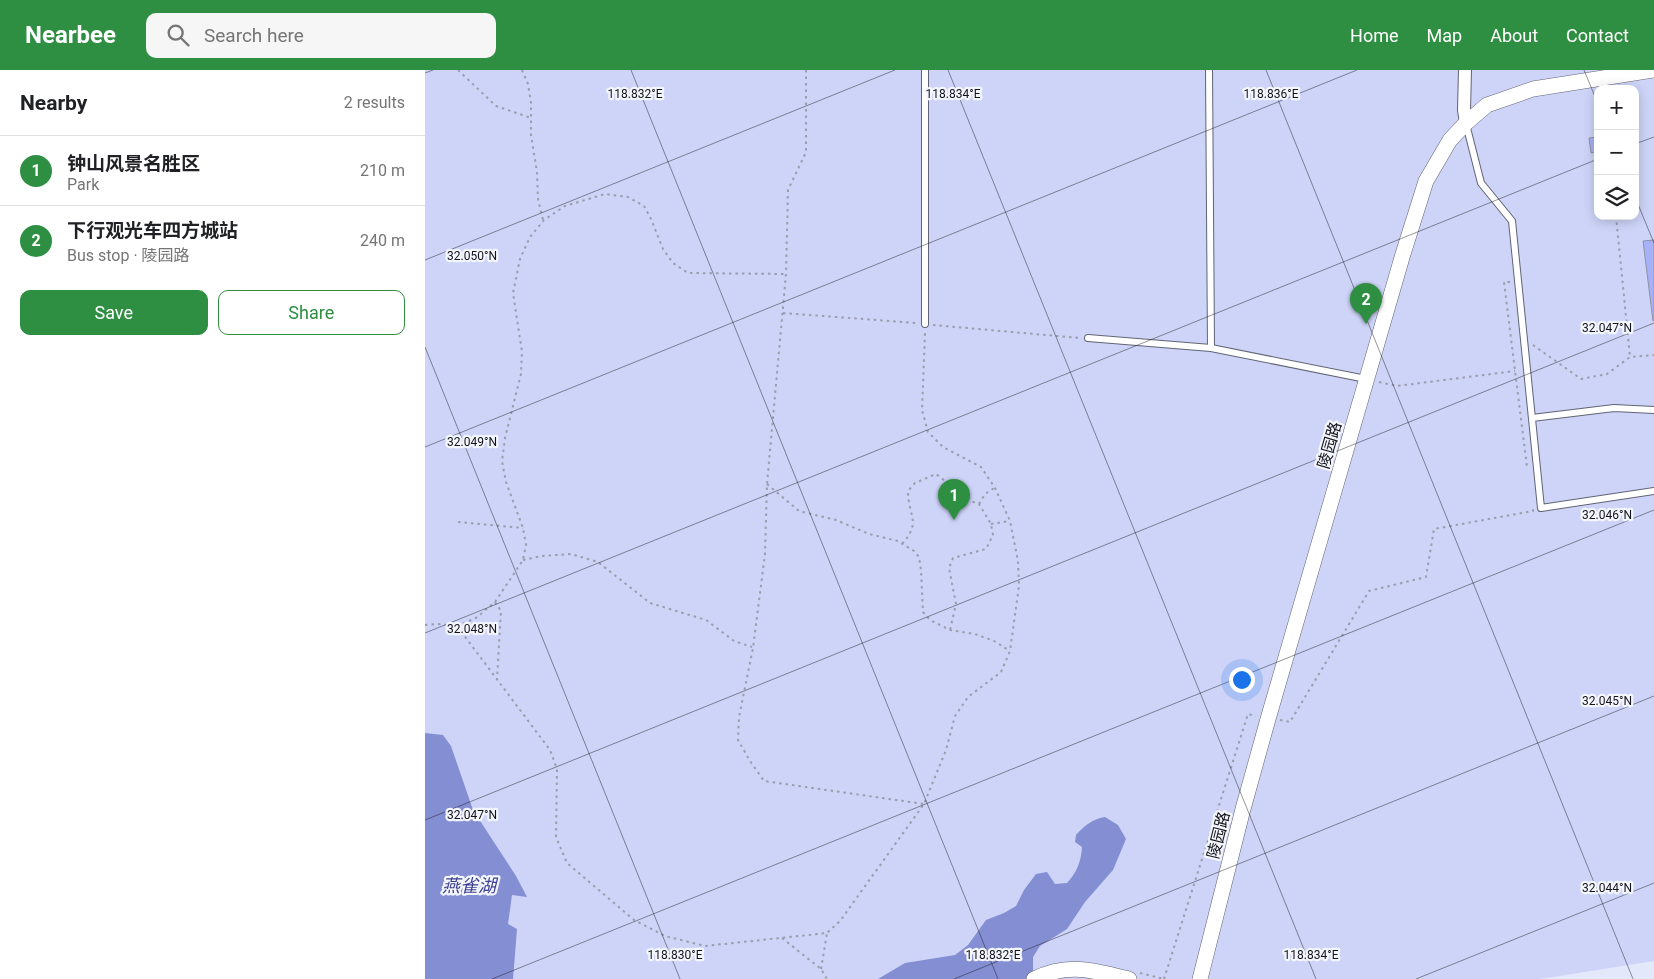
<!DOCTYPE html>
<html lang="en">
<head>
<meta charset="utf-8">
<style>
  :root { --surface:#fff; --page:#f6f6f6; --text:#202124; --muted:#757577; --line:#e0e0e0; --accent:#2e8f42 }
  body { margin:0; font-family:Roboto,"Noto Sans SC",sans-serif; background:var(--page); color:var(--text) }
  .controls { position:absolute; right:15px; top:15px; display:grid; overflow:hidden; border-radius:10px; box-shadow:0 2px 12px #0003 }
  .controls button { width:45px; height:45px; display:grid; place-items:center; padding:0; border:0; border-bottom:1px solid var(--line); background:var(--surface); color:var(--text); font:25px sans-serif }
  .you { position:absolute; left:816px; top:609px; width:18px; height:18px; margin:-12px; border:4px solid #fff; border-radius:50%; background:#1a73e8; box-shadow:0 0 0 8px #1a73e833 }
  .badge { display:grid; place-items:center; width:32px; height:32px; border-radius:50%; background:var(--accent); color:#fff; font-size:16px; font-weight:700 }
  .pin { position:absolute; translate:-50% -41px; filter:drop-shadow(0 1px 2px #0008) }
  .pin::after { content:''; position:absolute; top:26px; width:18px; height:15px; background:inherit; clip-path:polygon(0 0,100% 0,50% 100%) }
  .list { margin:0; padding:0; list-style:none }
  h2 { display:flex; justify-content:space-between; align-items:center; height:65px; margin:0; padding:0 20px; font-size:21px }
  h2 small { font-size:16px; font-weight:400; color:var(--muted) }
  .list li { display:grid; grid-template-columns:32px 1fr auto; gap:15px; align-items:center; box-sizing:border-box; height:70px; padding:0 20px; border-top:1px solid var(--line) }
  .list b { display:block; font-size:19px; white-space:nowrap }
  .list p { margin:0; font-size:16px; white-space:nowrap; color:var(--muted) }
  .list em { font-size:16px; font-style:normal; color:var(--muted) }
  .actions { display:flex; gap:10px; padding:15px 20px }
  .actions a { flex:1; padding:11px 0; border:1px solid var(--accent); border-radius:10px; text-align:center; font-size:18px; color:var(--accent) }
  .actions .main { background:var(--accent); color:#fff }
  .icon { flex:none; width:28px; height:28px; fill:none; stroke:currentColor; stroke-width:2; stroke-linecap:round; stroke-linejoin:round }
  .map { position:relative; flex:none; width:1229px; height:909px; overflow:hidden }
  header { display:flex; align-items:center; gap:30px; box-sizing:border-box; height:70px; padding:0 25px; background:var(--accent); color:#fff }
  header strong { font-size:24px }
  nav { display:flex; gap:28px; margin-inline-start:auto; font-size:18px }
  .search { width:350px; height:45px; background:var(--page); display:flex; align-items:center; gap:12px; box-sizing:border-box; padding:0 18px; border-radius:10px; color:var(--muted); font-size:19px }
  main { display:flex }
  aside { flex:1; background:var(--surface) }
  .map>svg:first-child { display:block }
  .green { fill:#cdd4f8; fill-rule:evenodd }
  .water { fill:#848ed2 }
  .building { fill:#a7b1f8; stroke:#8e92a3 }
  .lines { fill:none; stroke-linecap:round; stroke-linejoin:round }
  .service-casing { stroke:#616474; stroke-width:8 }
  .minor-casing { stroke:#616474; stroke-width:14 }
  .tertiary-casing { stroke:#616474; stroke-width:16 }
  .path { stroke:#9a9dac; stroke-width:2; stroke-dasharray:2.5 4; stroke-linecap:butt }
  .service { stroke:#fff; stroke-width:6 }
  .minor { stroke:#fff; stroke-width:12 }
  .tertiary { stroke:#fff; stroke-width:15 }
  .ticks { fill:none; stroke:#13141a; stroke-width:1; stroke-opacity:0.45 }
  .labels { text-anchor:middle; stroke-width:4.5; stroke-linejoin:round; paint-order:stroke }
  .street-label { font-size:16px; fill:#13141a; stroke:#f4f6fd }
  .water-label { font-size:18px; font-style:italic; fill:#3c3f91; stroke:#f4f6fd }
  .ticks-label { font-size:12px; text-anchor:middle; fill:#13141a; stroke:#f4f6fd; stroke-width:4.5; stroke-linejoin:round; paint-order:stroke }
</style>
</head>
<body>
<header>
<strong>Nearbee</strong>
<div class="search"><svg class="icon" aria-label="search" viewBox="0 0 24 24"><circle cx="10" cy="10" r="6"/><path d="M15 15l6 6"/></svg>Search here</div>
<nav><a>Home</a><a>Map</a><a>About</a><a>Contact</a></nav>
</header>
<main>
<aside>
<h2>Nearby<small>2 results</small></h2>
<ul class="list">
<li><span class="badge">1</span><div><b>钟山风景名胜区</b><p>Park</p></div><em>210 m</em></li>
<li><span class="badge">2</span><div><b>下行观光车四方城站</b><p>Bus stop · 陵园路</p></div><em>240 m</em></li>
</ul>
<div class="actions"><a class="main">Save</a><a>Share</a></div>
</aside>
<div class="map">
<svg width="1229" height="909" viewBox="0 0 1229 909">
  <rect width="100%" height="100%" fill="#e4e8fb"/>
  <path class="green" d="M0,0H1229V891L1115,909H0ZM1173,19H1210V146H1173Z"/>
  <path class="water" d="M0,663L18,665L26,676L48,740L91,806L102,827L87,825L83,854L92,859L88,909H0Z
    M680,747L693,755L701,769L688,800L660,832L642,859L615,876L608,887V903L610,909H453L480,893L530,885L543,875L561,850L579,843L591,836L599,820L611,804L622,802L630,814L642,813C652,802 656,792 657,777L650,772L651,765C659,756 667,749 680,747Z"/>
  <path class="building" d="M1173,67V82L1166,83L1164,68Z
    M1229,170V250L1228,251L1218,171Z"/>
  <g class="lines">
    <g class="service-casing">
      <path id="service" d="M500,0V254
        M784,0L786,278
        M1041,54L1056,113L1087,151L1116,438L1229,421
        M663,268L786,278L941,309
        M1107,348L1189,338L1229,340"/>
    </g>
    <g class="minor-casing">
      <path id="minor" d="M1040,0L1039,40L1041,53"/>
    </g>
    <g class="tertiary-casing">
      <path id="tertiary" d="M609,909C645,892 668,901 704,909
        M775,909L818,739L843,649L978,184L1001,111L1025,70L1041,53L1062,35L1108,19L1228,0"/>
    </g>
    <path class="path" d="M33,0L71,36L106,48
      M97,0L103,14L106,33V65L112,102L113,129L118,150
      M381,0V82L363,120L361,204L342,414L340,484L328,578L314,647L313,670L325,691L339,711L499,734
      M1191,146L1205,287
      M1085,212H1079L1102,397
      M358,243L491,253
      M508,255L655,268
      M1108,275L1156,309L1182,304L1205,287L1229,285
      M954,312L972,316L1090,301
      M342,414L374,441L411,450L444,464L473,471L489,481L494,487L496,500L498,542L505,550L525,560L550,564L569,571L585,581
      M554,434L560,424L569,418
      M33,452L98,458
      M566,454L585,451
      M477,474C497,452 483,446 483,421L490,413L511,404L524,414L537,420L546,431L554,434L566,454L568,465L561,479L528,488L524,498L531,534L525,560
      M98,490L117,486L146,484L173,492L225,533L281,550L309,571L327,577
      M70,532L76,541L72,609
      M0,555L12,554L32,556L125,680L132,699L131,767L142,793L209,850L240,866L280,876L402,863L415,851L499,734L521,680L530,646L543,627L576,602L585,581L594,516L593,491L585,451L570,418L556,397L518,377L503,362L497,340L500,263
      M32,556L51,548L70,532L98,490L101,475L98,458L81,412L77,391L80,368L96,304L97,282L88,223L95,189L105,167L119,150L140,136L180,124L203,127L219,136L226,149L238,179L248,193L263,203L361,204
      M855,650L865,652L944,521L1001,507L1009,459L1108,441V439
      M357,868L396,899L402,909
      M396,899L402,863
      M715,903L739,909
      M739,909L823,644L831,646"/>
    <use href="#service" class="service"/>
    <use href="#minor" class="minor"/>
    <use href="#tertiary" class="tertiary"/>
  </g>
  <path class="ticks" d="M206,0L573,909M523,0L891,909M841,0L1208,909M1159,0L1173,34M0,3L8,0M1210,74L1229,67M1210,127L1229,173M0,190L470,0M0,277L255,909M0,377L932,0M0,563L1173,89M0,750L1229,253M67,909L1229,440M529,909L1229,626M991,909L1229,813"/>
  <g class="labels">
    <g class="street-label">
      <text transform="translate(904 375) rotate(-74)" y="6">陵园路</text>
      <text transform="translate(793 765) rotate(-76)" y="6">陵园路</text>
    </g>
    <g class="water-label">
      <text x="44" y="822">燕雀湖</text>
    </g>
  </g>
  <g class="ticks-label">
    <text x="210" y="28">118.832°E</text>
    <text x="528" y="28">118.834°E</text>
    <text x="846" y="28">118.836°E</text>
    <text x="47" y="190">32.050°N</text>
    <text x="1182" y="262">32.047°N</text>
    <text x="47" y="376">32.049°N</text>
    <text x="1182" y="449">32.046°N</text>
    <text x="47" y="563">32.048°N</text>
    <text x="1182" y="635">32.045°N</text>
    <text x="47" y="749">32.047°N</text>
    <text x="1182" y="822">32.044°N</text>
    <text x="250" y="889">118.830°E</text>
    <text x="568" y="889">118.832°E</text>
    <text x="886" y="889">118.834°E</text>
  </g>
</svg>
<div class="controls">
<button>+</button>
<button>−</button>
<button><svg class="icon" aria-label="layers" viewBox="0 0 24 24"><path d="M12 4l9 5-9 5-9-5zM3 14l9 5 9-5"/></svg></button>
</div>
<div class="you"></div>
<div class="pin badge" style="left:529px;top:450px">1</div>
<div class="pin badge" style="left:941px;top:254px">2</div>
</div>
</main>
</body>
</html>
